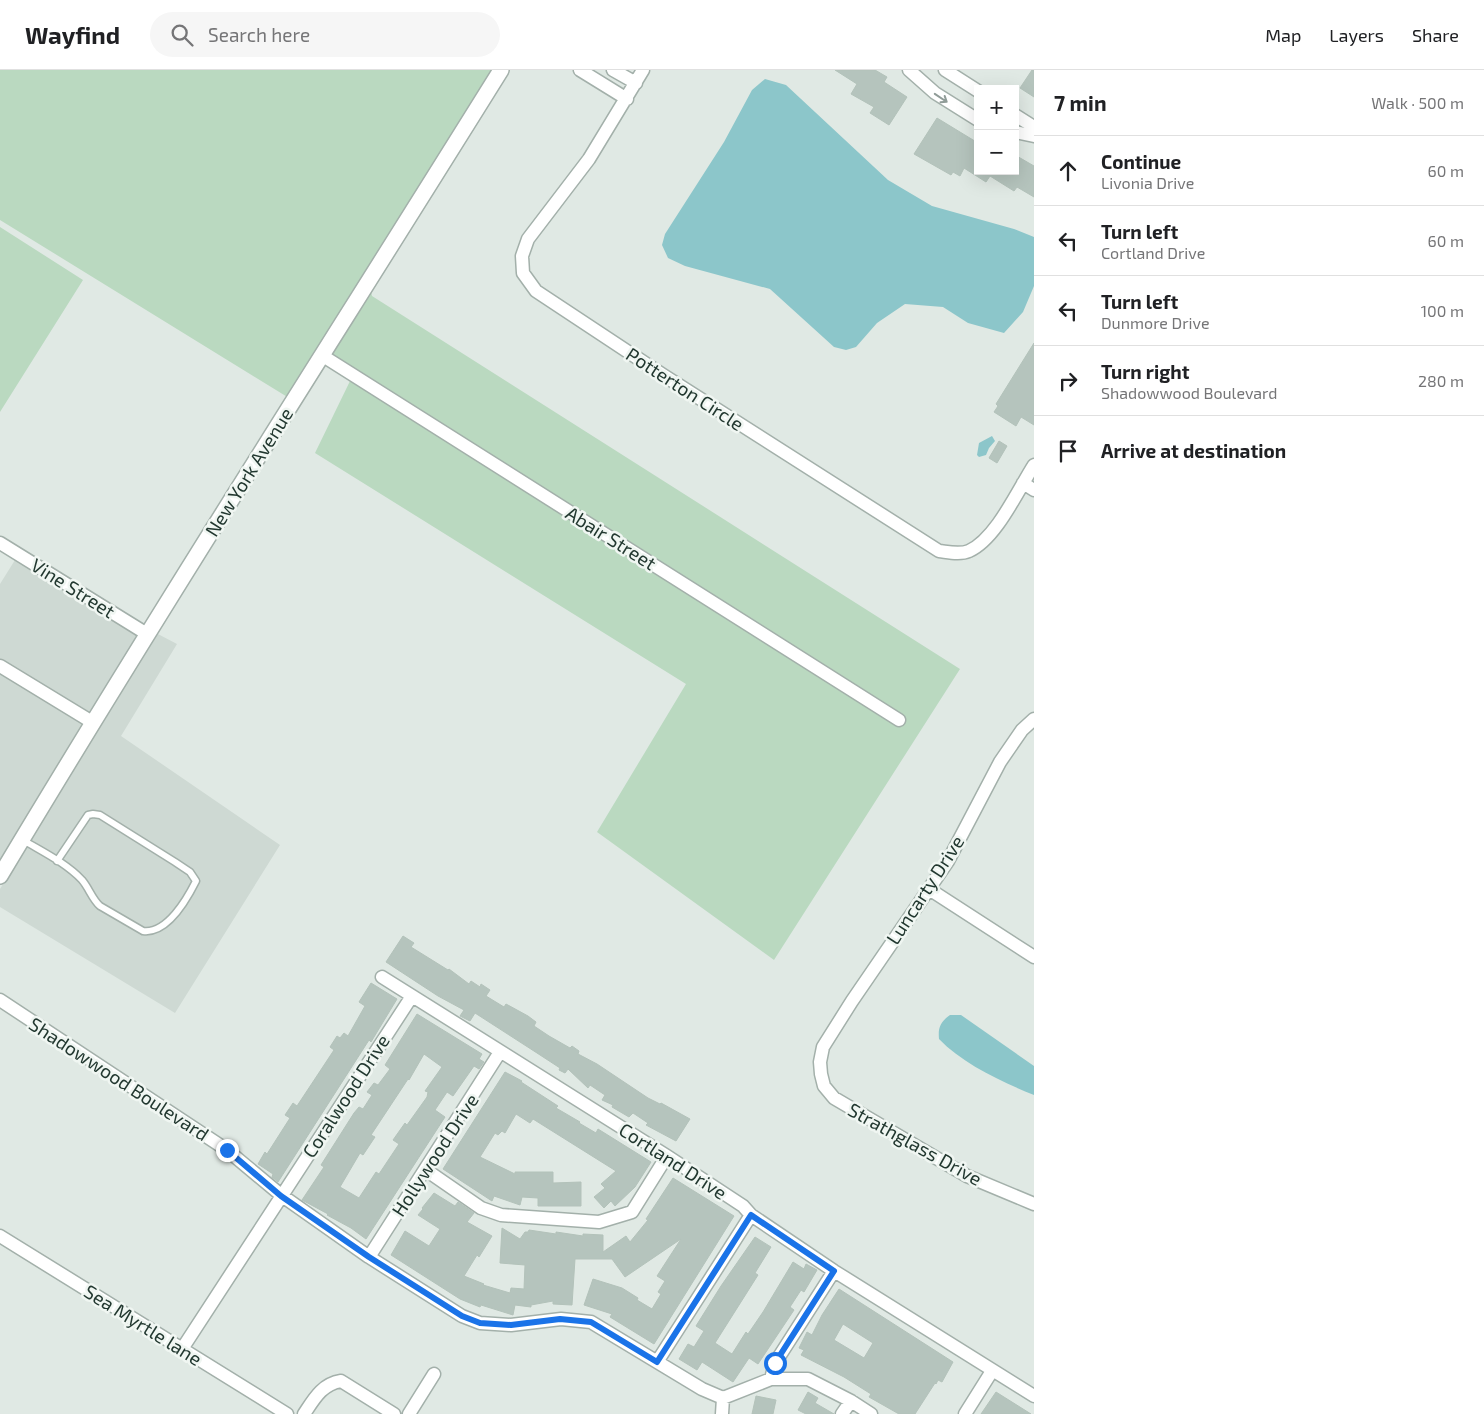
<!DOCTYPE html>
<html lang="en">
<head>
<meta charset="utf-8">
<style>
  :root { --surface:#fff; --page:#f6f6f6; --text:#202124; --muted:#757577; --line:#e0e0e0 }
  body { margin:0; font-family:"Exo 2",sans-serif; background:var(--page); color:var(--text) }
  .controls { position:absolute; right:15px; top:15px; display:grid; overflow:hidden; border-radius:0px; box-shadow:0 5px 20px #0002 }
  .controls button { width:45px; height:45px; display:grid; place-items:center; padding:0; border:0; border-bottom:1px solid var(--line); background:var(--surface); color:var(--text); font:25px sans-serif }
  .stop { position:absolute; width:15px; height:15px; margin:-11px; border:4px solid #1a73e8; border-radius:50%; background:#fff }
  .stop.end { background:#1a73e8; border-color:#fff; box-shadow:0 1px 5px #0008 }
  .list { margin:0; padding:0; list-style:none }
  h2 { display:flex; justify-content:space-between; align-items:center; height:65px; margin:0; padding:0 20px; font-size:21px }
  h2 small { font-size:16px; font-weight:400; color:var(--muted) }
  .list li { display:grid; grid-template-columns:32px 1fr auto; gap:15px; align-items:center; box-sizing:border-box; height:70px; padding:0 20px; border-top:1px solid var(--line) }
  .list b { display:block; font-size:19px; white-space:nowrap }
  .list p { margin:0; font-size:16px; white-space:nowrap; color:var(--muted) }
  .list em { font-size:16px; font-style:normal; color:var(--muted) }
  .icon { flex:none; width:28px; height:28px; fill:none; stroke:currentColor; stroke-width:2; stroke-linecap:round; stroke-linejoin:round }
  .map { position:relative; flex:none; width:1034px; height:1344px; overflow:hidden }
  header { display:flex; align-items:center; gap:30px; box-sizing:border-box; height:70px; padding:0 25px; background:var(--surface); border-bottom:1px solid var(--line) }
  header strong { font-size:24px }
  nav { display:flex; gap:28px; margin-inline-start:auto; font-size:18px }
  .search { width:350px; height:45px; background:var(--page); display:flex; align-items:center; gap:12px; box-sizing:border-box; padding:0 18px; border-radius:28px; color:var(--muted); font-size:19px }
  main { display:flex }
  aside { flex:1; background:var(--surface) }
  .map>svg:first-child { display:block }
  .built { fill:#ced9d3 }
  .green { fill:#bad9c0 }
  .water { fill:#8cc6ca }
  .building { fill:#b5c4bd; stroke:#b3c2ba; fill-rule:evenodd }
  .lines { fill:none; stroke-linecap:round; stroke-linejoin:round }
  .service-casing { stroke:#a3b0aa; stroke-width:9 }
  .minor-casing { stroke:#a3b0aa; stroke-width:15 }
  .tertiary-casing { stroke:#a3b0aa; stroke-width:18 }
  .service { stroke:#fff; stroke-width:6 }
  .minor { stroke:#fff; stroke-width:12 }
  .tertiary { stroke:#fff; stroke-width:15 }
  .oneway { stroke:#909c98 }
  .route { stroke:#1a73e8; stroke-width:6 }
  .labels { text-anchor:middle; stroke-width:5; stroke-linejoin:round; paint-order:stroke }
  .street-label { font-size:19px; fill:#223830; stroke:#f0f6f2 }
</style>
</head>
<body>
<header>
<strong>Wayfind</strong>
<div class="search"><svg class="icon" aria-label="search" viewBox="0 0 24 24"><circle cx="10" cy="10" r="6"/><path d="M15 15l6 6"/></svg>Search here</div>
<nav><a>Map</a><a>Layers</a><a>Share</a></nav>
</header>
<main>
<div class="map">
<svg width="1034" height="1344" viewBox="0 0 1034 1344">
  <rect width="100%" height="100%" fill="#e0e9e4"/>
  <path class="built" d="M15,490L144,556L0,793V514Z
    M156,563L177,574L121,666L280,775L175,943L0,837V819Z"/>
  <path class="green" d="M0,0H493L289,328L0,150Z
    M0,157L83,210L0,342Z
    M371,222L372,226L960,599L774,890L597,762L686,614L315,383L351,309L326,295Z"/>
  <path class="water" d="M765,9L786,15L888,110L932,136L1014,159L1034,167V216L1023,242L1004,263L968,253L943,237L905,234L877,253L856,277L846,280L834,277L770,219L685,196L668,188L662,175L665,164L724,72L752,20Z
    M992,366L995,371L989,378L986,385L979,387L977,385L979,373Z
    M950,945H961L1034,996V1025C1002,1012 963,994 939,969C938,958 940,952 950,945Z"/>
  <path class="building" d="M835,0H875L887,7L884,12L907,27L889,55L870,43L874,37L851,24L857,14Z
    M1032,0H1034V27L1020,18Z
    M937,48L978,73V101H1015V85L1034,96V127L1017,117L1014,121L990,106L986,112L964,98L960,106L953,102L951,105L914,84Z
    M1034,273V355L1021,347L1016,356L994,342L998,336L996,334Z
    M999,371L1007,376L997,393L989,388Z
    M403,866L414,873L411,877L448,900L449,899L469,914L471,911L480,917L481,914L490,920L486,926L504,937L506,934L528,946L536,952L534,956L549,966L570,978L572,976L579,981L578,984L597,994L648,1028L660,1034L661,1033L690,1049L676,1071L646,1055L648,1053L633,1043L629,1047L612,1037L613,1035L602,1030L605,1025L590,1015L588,1018L568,999L565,1003L559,1000L560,998L537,983L475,943L470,951L460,946L464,940L438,926L386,892Z
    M371,913L397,929L371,972L369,970L278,1112L272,1107L273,1104L258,1094L265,1082L267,1084L290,1048L285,1045L293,1033L297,1036L334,980L330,977L337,966L340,968L344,963L348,966L365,936L359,932Z
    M417,944L482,984L479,989L484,992L479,999L474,996L453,1026L447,1022L435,1040L445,1047L366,1169L351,1158L327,1145L328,1144L302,1130L324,1097L321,1095L354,1043L359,1037L363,1039L372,1025L367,1022L374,1013L378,1015L390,999L385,995ZM424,984L442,997L425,1021L428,1022L427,1027L407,1055L405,1053L393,1070L399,1074L379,1104L376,1102L359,1128L340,1117L360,1083L363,1085L375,1067L371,1065L408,1009L409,1010Z
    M505,1002L522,1011L521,1012L558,1036L556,1038L580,1052L579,1053L596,1063L598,1059L651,1092L635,1117L615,1136L611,1131L604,1138L594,1127L605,1118L601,1114L616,1101L533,1049L530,1053L516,1044L505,1063L502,1061L498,1065L495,1063L480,1087L515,1104V1102H553V1113L581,1112V1136H538V1128L522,1127L520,1135L494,1126L492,1131L443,1099Z
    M673,1108L734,1146L654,1274L610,1247L612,1244L584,1235L593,1209L622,1218L638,1228L637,1230L652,1239L661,1224L658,1222L665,1211L657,1206L681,1169L625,1207L612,1189H575L572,1235L553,1234V1231L531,1235V1237L515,1235L513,1245L481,1235L480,1237L460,1229L391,1185L405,1161L429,1176L440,1159L418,1145L423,1139L422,1138L434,1123L455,1136L458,1132L474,1143L467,1152L492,1166L479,1187L477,1185L464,1206L484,1214L483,1215L510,1223L511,1218L524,1219L525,1195L500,1193L502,1158L520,1169L525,1162H528L529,1160L556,1164V1162L583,1166V1164L603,1165V1182L626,1166L630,1172L648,1150L646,1149Z
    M755,1167L771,1177L755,1203L758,1205L715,1273L732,1284L746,1262L748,1264L763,1242L793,1192L804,1199L806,1194L817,1200L804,1222L801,1220L790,1237L794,1240L758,1294L749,1288L733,1312L702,1292L697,1300L679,1289L688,1274L694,1277L704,1261L696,1256L721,1216Z
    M839,1219L953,1292L942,1312L938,1310L936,1314L935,1313L915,1344H899L869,1327L871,1324L844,1307L801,1285L804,1280L799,1278L807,1262L812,1265L822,1245ZM843,1254L873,1273L864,1288L834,1270Z
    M808,1322L818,1328L815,1333L834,1344H806L798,1340Z
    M996,1322L1031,1344H981Z
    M756,1326L776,1330L773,1344H752Z"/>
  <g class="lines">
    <g class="service-casing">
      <path id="service" d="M23,770C43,782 66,793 82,810C89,818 92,829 100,836L143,861C167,864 187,829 196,811L190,802L175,792L100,745L93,744L88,745L57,791"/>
    </g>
    <g class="minor-casing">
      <path id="minor" d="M580,0L627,29
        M613,0L636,13
        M643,0L589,89L528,169L522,186L523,203L536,221L663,305L939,481C948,482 960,485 969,481C996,469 1018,420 1034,395
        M909,0L935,23L978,50
        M945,0L978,21
        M1015,45L1034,57
        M1015,62L1034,66
        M323,286L899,650
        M1023,413L1034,420
        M0,473L147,564
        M0,596L92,652
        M1034,649L1022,660L1000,692L948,791L852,931L823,977L820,992L821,1004L824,1016L834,1028L967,1106L1034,1134
        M929,819L1034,887
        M382,907L667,1086L743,1136L751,1145L834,1201L1034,1326
        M0,930L227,1080L281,1125L369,1187L462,1246L480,1253L511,1255L561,1249L591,1252L702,1319L723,1328L771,1309H808L851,1331L871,1344
        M426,1100L481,1138L501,1145L599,1152L632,1142L667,1086
        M0,1166L287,1344
        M369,1187L500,982
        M182,1279L412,926
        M657,1292L751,1145
        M771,1309L775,1293L834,1201
        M304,1344C314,1329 322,1314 341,1311L394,1344
        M409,1344L434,1304
        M722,1344L723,1328
        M842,1344L851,1331
        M965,1344L992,1301"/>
    </g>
    <g class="tertiary-casing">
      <path id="tertiary" d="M0,806C163,534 334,268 501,0"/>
    </g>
    <use href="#service" class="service"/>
    <use href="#minor" class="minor"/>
    <use href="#tertiary" class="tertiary"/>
  </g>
  <defs><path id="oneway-shaft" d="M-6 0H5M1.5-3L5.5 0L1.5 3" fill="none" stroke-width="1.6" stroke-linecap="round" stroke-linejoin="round" transform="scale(1.25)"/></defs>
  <use class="oneway" href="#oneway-shaft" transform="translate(941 28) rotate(34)"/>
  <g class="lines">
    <path class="route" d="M227,1080L281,1126L369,1187L462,1246L480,1253L511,1255L560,1249L591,1252L657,1292L751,1145L834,1201L775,1293"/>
  </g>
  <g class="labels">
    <g class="street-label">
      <text transform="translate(685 319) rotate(33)" y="7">Potterton Circle</text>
      <text transform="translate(249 402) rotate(-58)" y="7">New York Avenue</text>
      <text transform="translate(611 468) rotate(32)" y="7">Abair Street</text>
      <text transform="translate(73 518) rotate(32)" y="7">Vine Street</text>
      <text transform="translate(925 820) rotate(-57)" y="7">Luncarty Drive</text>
      <text transform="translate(119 1009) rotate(33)" y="7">Shadowwood Boulevard</text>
      <text transform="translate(346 1026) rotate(-57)" y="7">Coralwood Drive</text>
      <text transform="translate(915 1074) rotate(29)" y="7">Strathglass Drive</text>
      <text transform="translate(435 1085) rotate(-57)" y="7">Hollywood Drive</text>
      <text transform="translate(673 1091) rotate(33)" y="7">Cortland Drive</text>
      <text transform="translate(143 1255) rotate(32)" y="7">Sea Myrtle lane</text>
    </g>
  </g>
</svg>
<div class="controls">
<button>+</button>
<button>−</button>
</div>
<div class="stop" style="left:775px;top:1293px"></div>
<div class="stop end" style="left:227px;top:1080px"></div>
</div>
<aside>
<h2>7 min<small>Walk · 500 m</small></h2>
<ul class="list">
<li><svg class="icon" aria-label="ahead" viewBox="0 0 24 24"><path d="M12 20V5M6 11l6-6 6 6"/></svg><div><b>Continue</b><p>Livonia Drive</p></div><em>60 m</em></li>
<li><svg class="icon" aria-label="left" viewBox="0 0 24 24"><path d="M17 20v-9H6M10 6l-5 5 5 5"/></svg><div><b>Turn left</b><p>Cortland Drive</p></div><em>60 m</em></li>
<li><svg class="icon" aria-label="left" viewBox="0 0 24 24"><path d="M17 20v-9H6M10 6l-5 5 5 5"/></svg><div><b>Turn left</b><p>Dunmore Drive</p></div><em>100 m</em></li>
<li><svg class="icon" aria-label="right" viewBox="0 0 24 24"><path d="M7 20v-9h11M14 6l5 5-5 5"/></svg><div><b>Turn right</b><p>Shadowwood Boulevard</p></div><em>280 m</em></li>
<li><svg class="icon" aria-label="arrive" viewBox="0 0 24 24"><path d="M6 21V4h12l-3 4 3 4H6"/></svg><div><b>Arrive at destination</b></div></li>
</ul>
</aside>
</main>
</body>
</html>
